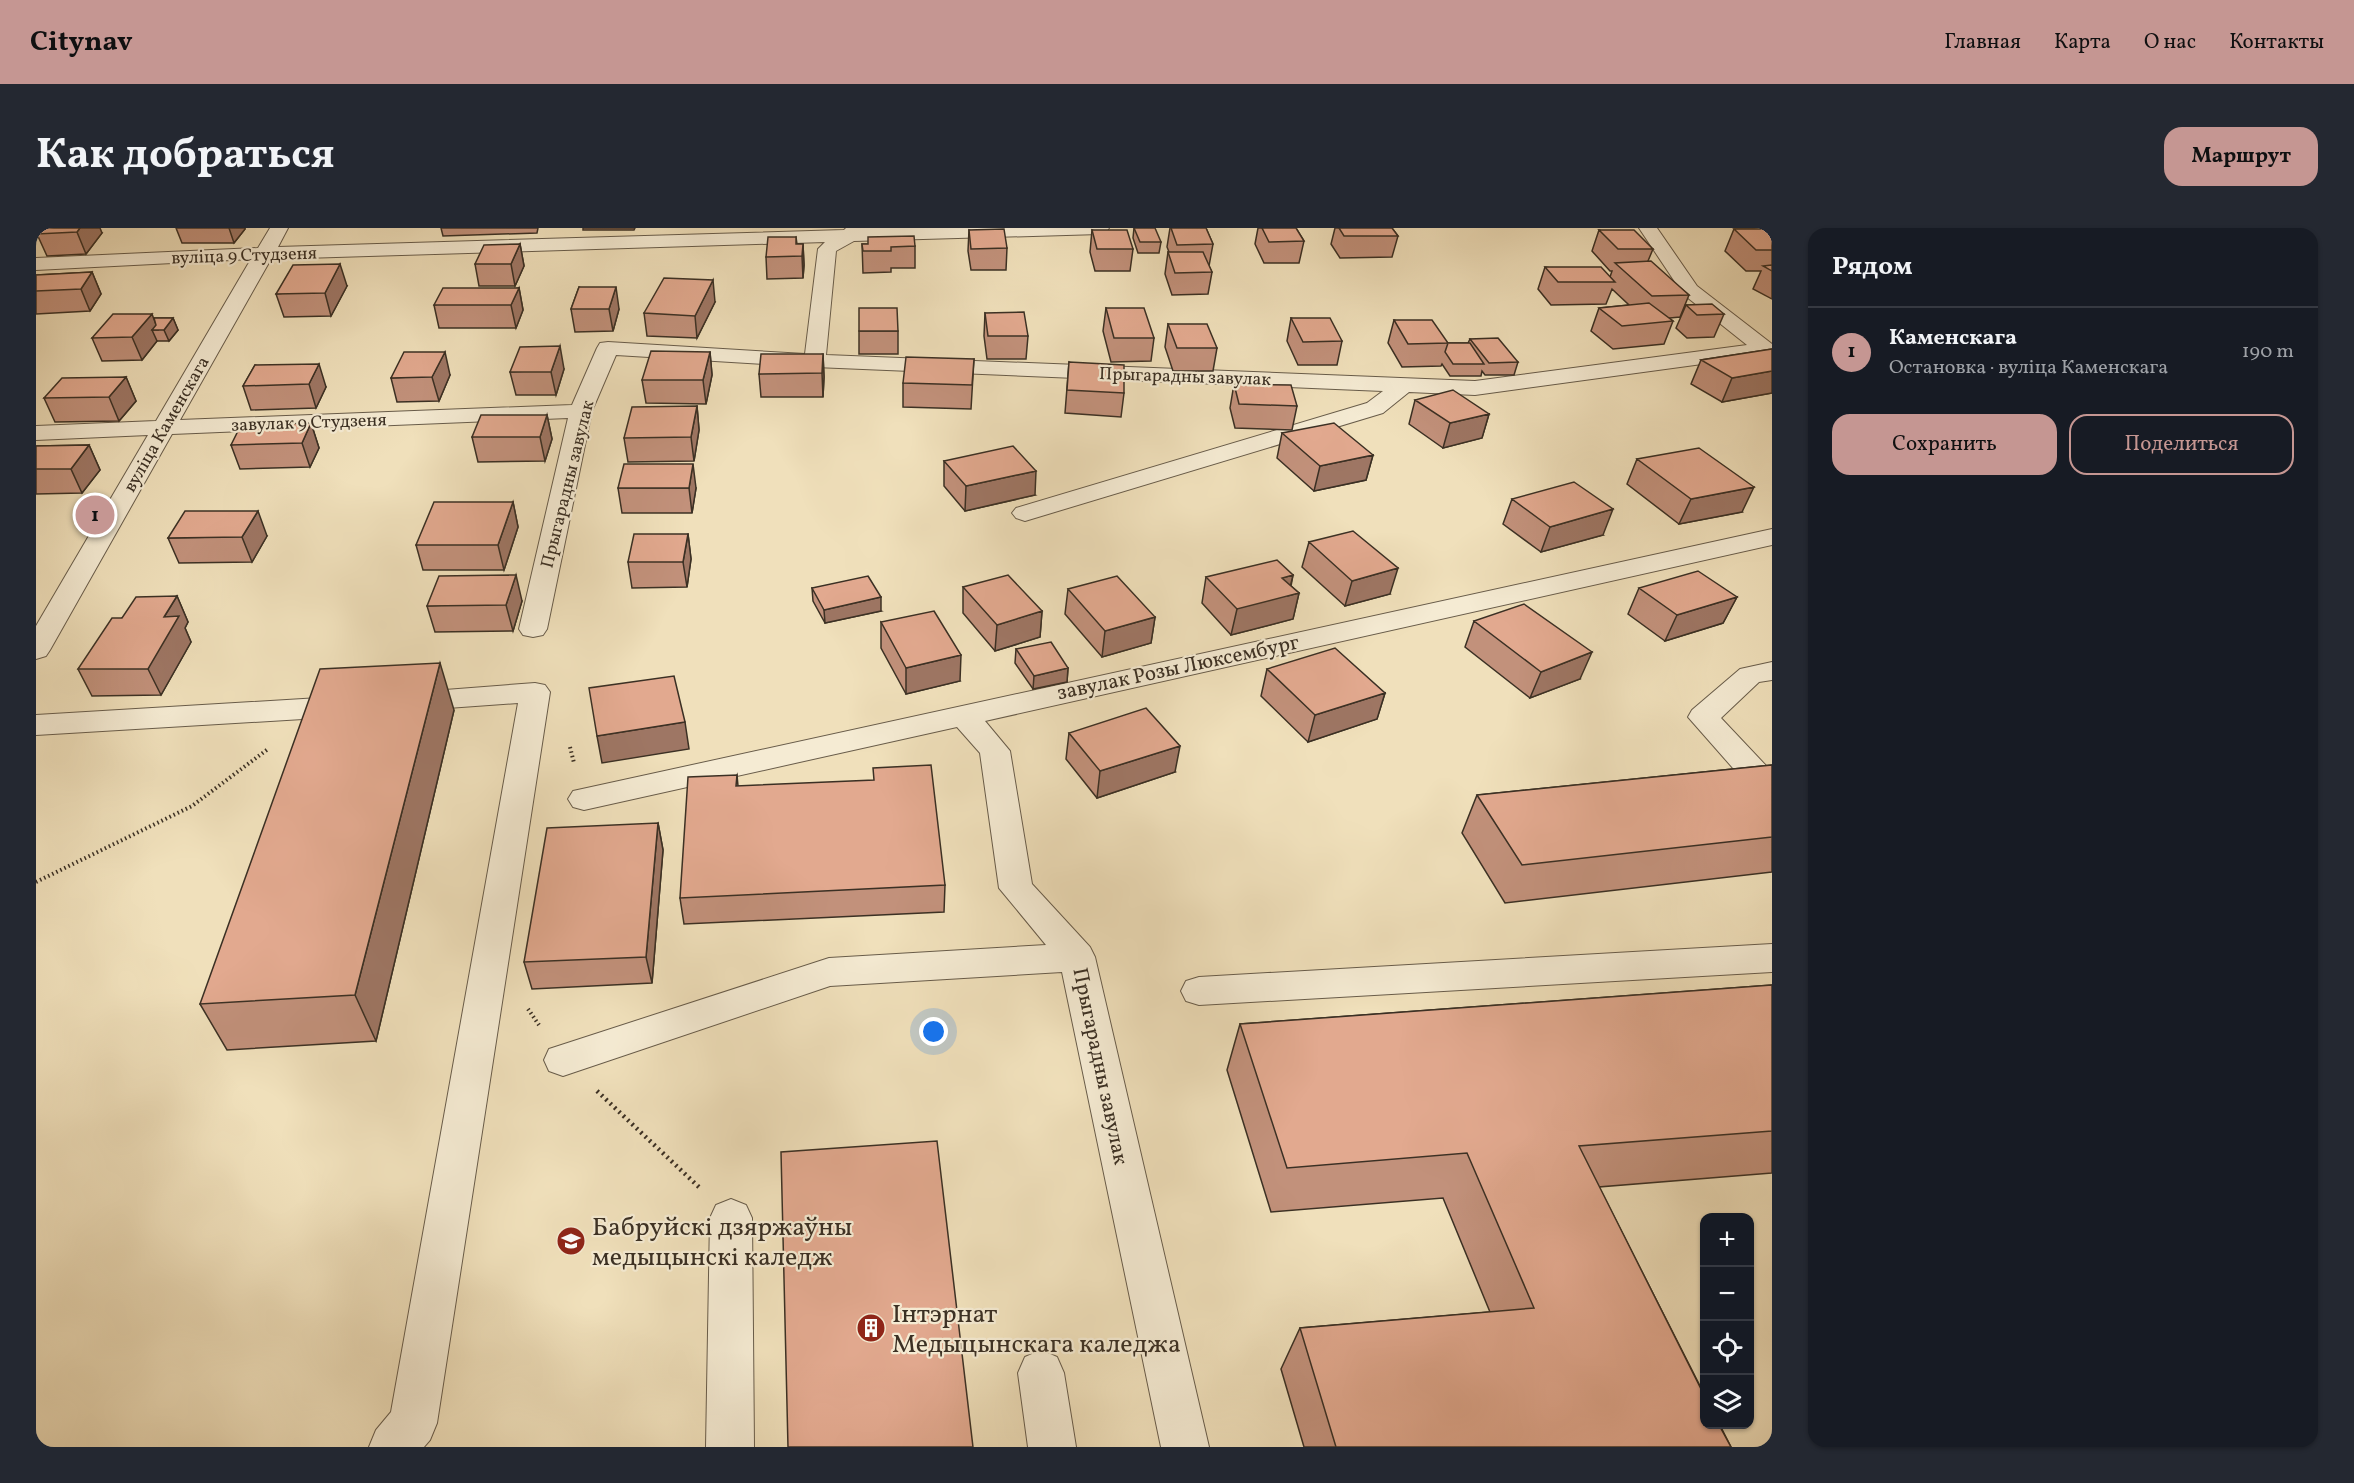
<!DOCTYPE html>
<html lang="ru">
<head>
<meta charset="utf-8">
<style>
  :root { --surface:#171b24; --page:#242831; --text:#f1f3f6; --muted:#9ea1a6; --line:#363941; --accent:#c59692 }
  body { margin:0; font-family:Vollkorn,serif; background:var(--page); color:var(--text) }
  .controls { position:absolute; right:18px; bottom:18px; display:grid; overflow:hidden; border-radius:12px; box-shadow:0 2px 4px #0004 }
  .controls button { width:54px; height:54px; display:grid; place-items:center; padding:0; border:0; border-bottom:2px solid var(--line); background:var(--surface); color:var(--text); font:30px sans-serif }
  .you { position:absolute; left:898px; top:804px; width:21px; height:21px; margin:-15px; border:4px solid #fff; border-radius:50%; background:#1a73e8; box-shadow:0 0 0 9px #1a73e833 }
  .badge { display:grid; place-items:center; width:39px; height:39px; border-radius:50%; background:var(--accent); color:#111; font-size:20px; font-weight:700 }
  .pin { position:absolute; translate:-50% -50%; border:3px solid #fff; box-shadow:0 2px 6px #0006 }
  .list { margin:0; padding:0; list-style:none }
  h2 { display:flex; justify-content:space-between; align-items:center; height:78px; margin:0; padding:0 24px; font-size:26px }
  h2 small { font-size:20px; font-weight:400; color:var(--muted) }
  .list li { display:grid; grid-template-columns:39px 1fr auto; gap:18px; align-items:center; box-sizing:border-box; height:90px; padding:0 24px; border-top:2px solid var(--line) }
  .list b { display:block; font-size:22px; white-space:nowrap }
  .list p { margin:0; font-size:20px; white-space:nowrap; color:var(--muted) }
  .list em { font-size:20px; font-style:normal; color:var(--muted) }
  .actions { display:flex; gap:12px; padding:18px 24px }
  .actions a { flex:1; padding:14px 0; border:2px solid var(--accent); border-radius:18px; text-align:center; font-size:21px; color:var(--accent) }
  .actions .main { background:var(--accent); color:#111 }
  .icon { flex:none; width:33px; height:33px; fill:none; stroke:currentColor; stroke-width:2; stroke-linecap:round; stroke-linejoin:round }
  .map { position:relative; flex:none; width:1736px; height:1219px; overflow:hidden; border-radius:18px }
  header { display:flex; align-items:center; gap:36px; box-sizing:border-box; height:84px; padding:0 30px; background:var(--accent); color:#111 }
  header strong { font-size:28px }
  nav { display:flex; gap:33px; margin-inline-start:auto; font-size:21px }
  .intro { display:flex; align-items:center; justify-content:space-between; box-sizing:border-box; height:144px; padding:0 36px }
  h1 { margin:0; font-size:42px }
  .button { padding:15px 27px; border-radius:18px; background:var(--accent); color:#111; font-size:21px; font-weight:700 }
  main { display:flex; gap:36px; padding:0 36px }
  aside { flex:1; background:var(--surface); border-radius:18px; box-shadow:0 2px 4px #0004 }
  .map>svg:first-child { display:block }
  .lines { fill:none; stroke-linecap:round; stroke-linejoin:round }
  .minor-casing { stroke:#685c4a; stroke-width:2 }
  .path-far1 { stroke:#3b3024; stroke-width:4; stroke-dasharray:1.5 3; stroke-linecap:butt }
  .path { stroke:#3b3024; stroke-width:4.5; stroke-dasharray:2 4; stroke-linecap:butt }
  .minor { fill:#f5ebd3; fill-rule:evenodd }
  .wall { fill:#c2917b; stroke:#3b3024; stroke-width:1.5 }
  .shaded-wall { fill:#9e7664; stroke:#3b3024; stroke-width:1.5 }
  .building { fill:#e2a98f; stroke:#3b3024; stroke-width:1.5 }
  .labels { text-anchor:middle; stroke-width:4.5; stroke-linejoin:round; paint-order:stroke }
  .far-street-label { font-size:18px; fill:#3b3024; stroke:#f5ebd3 }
  .street-label { font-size:21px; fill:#3b3024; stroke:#f5ebd3 }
  .near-poi-label { font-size:26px; fill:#3b3024; stroke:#f5ebd3; text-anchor:start }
</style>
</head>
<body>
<header>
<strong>Citynav</strong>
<nav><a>Главная</a><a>Карта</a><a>О нас</a><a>Контакты</a></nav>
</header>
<div class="intro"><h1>Как добраться</h1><a class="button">Маршрут</a></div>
<main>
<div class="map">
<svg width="1736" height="1219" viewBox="0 0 1736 1219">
  <rect width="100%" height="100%" fill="#f0e0bb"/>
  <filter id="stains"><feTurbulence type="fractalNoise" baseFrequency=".00333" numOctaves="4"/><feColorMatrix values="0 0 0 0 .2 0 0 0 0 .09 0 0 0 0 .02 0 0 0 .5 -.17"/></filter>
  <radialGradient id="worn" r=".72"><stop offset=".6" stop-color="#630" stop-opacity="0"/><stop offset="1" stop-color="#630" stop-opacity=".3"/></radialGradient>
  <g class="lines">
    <g class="minor-casing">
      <path id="minor" d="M234,0H252L242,19L808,2L810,0H1073L1070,4L1064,6L818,13L800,23L790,127L1439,153L1711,117L1647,66L1603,0H1621L1661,58L1736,116V132L1725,128L1439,167L1373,164L1347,185L989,293L980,290L976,285L980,280L1331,175L1347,163L779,139L580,127L556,183L511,401L507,407L497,409L487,407L483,401L532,190L136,206L14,422L10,428L0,431V398L112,207L0,212V198L120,193L215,31L0,42V30L222,20ZM789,14L782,21L769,126L572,114L564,115L561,120L536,177L144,192L235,31Z
        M1736,301V317L949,493L974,523L996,656L1054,719L1059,729L1173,1219H1125L1026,744L794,758L527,848L513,843L508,832L513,821L793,730L1010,717L963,660L944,525L921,499L548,582L537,579L532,571L537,563Z
        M1736,434V452L1723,454L1685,490L1736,544V575L1725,572L1652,489L1656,482L1704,441Z
        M499,455L509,457L514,464L401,1195L394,1212L388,1219H333L340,1202L355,1184L482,475L370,483L359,481L355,474L359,467L370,465Z
        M316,468L327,471L331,478L327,485L316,488L0,507V487Z
        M1736,716V744L1163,777L1150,773L1145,763L1150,753L1163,749Z
        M695,971L710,977L716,990L718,1219H670L674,990L680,977Z
        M1005,1122L1021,1129L1028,1145L1040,1219H992L982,1145L989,1129Z"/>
    </g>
    <path class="path-far1" d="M534,519L538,535
      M0,654L156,578L232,521
      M492,781L503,797"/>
    <path class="path" d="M561,863L665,961"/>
    <use href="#minor" class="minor"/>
  </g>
  <path class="wall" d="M6,0L66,5L50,26L11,28L1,6Z
    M140,0H209V1L198,15H146Z
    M405,0H502L501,5L407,8Z
    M547,0H599L598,2H547Z
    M1098,0L1125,14L1123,25H1102L1097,10Z
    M1134,0H1170L1177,16L1173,38L1176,44L1172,66L1136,67L1129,46L1132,24H1133L1131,19Z
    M1222,0H1260L1268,13L1263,35H1228L1219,16Z
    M1299,0H1356L1362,8L1356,29L1304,30L1295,16Z
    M1698,1H1736V71L1717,61L1725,43H1710L1689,23Z
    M933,2L971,20L970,42H935L932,23Z
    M1056,2L1097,21L1094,43H1059L1054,24Z
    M1563,2L1617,21L1612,33L1653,67L1644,89L1633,90L1637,93L1628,116L1577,121L1555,103L1563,80L1593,77L1576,61L1570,76L1515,77L1502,61L1509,39L1574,49L1576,43H1574L1556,23Z
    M760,9L761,16H767L768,37L767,50L731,51L730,29Z
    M484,16L488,38L479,58H443L439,36Z
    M826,16L879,18V40H855V44L827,45Z
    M56,44L65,66L54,83L0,86V47Z
    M311,58L295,88L248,89L240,66Z
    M543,59L583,81L577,103L539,104L535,81Z
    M483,60L487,82L480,100H403L398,77Z
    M679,74L661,110L611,108L608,85Z
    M1650,77L1688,86L1678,109L1651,110L1640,100Z
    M1070,80L1118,110L1115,133L1075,134L1067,103Z
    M949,85L992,108L990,131H951L948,108Z
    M118,90H137L142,102L133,113H121L106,132L66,133L56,110Z
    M1255,90L1306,113L1301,137H1262L1251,113Z
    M1358,92L1412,115H1432L1434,111L1482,134L1478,147H1449L1446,143L1445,148H1414L1406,136L1405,138L1366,139L1352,115Z
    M1132,96L1181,120L1177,143H1137L1129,119Z
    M823,103H862V126H823Z
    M1736,121V165L1686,174L1655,156L1665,132Z
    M674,124L676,147L670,176L610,175L606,152Z
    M787,126L788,149L787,169H725L723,146Z
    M938,131L935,181L867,179V155Z
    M1033,134L1088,165L1085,189L1029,185Z
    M219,137L290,159L280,180L215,182L207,158Z
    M528,141L520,167H480L474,144Z
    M414,147L403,173L361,174L355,150Z
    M90,149L100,173L83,193L19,194L8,170Z
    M1198,156L1261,178L1256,202L1199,200L1194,180Z
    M1379,172L1453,186L1446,210L1407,220L1373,196Z
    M661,178L663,202L658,233L592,234L588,210Z
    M511,187L516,211L509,233L442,234L436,209Z
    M275,195L283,220L274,239L204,241L195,217Z
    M1246,205L1337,227L1330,252L1278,263L1241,230Z
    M53,217L64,242L46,265L0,266V218Z
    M1601,231L1706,284L1643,296L1591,256Z
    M908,233L999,267L929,283L908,258Z
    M582,260H660L656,285H586Z
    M1476,271L1567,307L1505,324L1467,296Z
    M477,274L482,299L468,342H387L380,317Z
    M652,306L655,331L651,359L596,360L592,334Z
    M231,308L216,334L143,335L132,310Z
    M1273,314L1354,366L1309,378L1266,339Z
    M1257,347L1255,358L1263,365L1257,391L1195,407L1166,375L1170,349Z
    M927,359L1006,383L1004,409L959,423L927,385Z
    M776,360L845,383L789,395L777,373Z
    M1603,360L1701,369L1687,395L1629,413L1592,386Z
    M1032,361L1119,389L1115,415L1066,429L1029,386Z
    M141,368L152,394L149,400L155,414L125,467L56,468L42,441L86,390Z
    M486,373L477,403L399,404L391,378Z
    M1438,393L1544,451L1494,470L1429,419Z
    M845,394L924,453L870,466L845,420Z
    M980,421L1032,440L1031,454L997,461L979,435Z
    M1231,441L1349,465L1341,491L1272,514L1225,468Z
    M418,482L340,813L191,822L164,776Z
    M1033,505L1139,544L1061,570L1030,531Z
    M1736,537V644L1469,675L1426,605L1441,567Z
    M701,547L702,558L909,657L908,684L648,696L644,670Z
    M622,595L627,622L616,755L496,761L488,734Z
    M1736,757V945L1563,959L1695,1219H1268L1245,1141L1264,1100L1454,1084L1407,970L1235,984L1191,842L1204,796Z"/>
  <path class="shaded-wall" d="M44,0H64L66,5L50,26L41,4Z
    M193,0H209V1L198,15Z
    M484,16L488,38L479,58L475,36Z
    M767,16L768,37L767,50L766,28Z
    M304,36L311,58L295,88L289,65Z
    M56,44L65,66L54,83L45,61Z
    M677,52L679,74L661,110L659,88Z
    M580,59L583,81L577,103L573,81Z
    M483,60L487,82L480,100L475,77Z
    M116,86L122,102H116L121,113L106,132L96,109Z
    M137,90L142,102L133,113L128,102Z
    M524,118L528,141L520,167L515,144Z
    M409,124L414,147L403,173L396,149Z
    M674,124L676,147L670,176L667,152Z
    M787,126L788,149L787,169L786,145Z
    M283,136L290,159L280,180L273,156Z
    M1736,143V165L1686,174L1696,150Z
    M90,149L100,173L83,193L73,169Z
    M661,178L663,202L658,233L655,209Z
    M1453,186L1446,210L1407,220L1414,195Z
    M511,187L516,211L509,233L504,209Z
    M275,195L283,220L274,239L266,215Z
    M53,217L64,242L46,265L35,241Z
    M1337,227L1330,252L1278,263L1284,238Z
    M657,236L660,260L656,285L653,260Z
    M1000,243L999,267L929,283L930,258Z
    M1718,259L1706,284L1643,296L1655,271Z
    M477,274L482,299L468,342L462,317Z
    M1577,281L1567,307L1505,324L1514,299Z
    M222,283L231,308L216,334L206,309Z
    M652,306L655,331L651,359L647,334Z
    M1362,340L1354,366L1309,378L1316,353Z
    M480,347L486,373L477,403L470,377Z
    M1257,347L1252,368L1263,365L1257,391L1195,407L1201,381L1246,350Z
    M141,368L152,394L149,400L155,414L125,467L112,441L128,389Z
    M845,369V383L789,395L788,382Z
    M1701,369L1687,395L1629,413L1641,387Z
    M1006,383L1004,409L959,423L961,397Z
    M1119,389L1115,415L1066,429L1069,403Z
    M1556,424L1544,451L1494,470L1505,444Z
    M925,427L924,453L870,466V440Z
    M404,435L418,482L340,813L319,767Z
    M1032,440L1031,454L997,461L998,448Z
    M1349,465L1341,491L1272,514L1279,487Z
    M649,494L653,521L566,535L561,508Z
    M1144,518L1139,544L1061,570L1064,543Z
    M622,595L627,622L616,755L610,729Z"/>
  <path class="building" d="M6,0H44L41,4L1,6Z
    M1098,0H1119L1125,14H1104Z
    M1135,0H1170L1177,16L1141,17Z
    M1226,0H1260L1268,13L1233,14Z
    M1303,0H1356L1362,8H1308Z
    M968,1L971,20L935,21L933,2Z
    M1698,1H1736V22H1720Z
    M1056,2H1091L1097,21H1061Z
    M1563,2H1598L1617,21H1582Z
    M878,8L879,18L855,19V23H827L826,16H832V9Z
    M732,9H760V16H767L766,28L730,29Z
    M484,16L475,36H439L448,17Z
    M1132,24H1167L1176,44L1139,45Z
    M1615,33L1653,67L1616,68L1579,35Z
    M304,36L289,65L240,66L257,37Z
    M1736,37V43L1727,38Z
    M1509,39H1565L1579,54H1522Z
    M56,44L45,61L0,63V47Z
    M628,50L677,52L659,88L608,85Z
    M543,59H580L573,81H535Z
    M407,60H483L475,77H398Z
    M1613,75L1637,93L1586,98L1563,80Z
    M1676,76L1688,86L1661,87L1650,77Z
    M823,80H861L862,103H823Z
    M1070,80H1108L1118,110H1078Z
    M988,84L992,108H952L949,85Z
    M77,86H116L96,109L56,110Z
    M118,90H137L128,102H116L120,97Z
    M1255,90H1294L1306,113L1267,114Z
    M1358,92H1396L1412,115L1372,116Z
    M1132,96H1171L1181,120H1141Z
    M1462,110L1482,134L1453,135L1434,111Z
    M1412,115H1434L1448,136H1417L1409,124Z
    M524,118L515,144H474L484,119Z
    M1736,121V143L1696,150L1665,132Z
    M615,123L674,124L667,152H606Z
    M368,124H409L396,149L355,150Z
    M725,126H787L786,145L723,146Z
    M870,129L938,131L936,157L867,155Z
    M1033,134L1088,137V165L1031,162Z
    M283,136L273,156L207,158L219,137Z
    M90,149L73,169L8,170L26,150Z
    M1198,156L1255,157L1261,178L1203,176Z
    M1417,162L1453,186L1414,195L1379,172Z
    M661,178L655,209L588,210L596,179Z
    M445,187H511L504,209H436Z
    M275,195L266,215L195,217L205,197Z
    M1298,195L1337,227L1284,238L1246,205Z
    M53,217L35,241H0V218Z
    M977,218L1000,243L930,258L908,233Z
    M1663,220L1718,259L1655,271L1601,231Z
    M588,236H657L653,260H582Z
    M1538,254L1577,281L1514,299L1476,271Z
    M398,274H477L462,317H380Z
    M149,283H222L206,309L132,310Z
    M1317,303L1362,340L1316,353L1273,314Z
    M598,306H652L647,334H592Z
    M1241,332L1257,347L1246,350L1263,365L1201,381L1170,349Z
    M1662,343L1701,369L1641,387L1603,360Z
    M480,347L470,377L391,378L403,348Z
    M972,347L1006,383L961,397L927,359Z
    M832,348L845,369L788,382L776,360Z
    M1081,348L1119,389L1069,403L1032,361Z
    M141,368L128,389L143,388L112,441H42L76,390H86L100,369Z
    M1488,376L1556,424L1505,444L1438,393Z
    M898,383L925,427L870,440L845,394Z
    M1015,414L1032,440L998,448L980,421Z
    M1299,420L1349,465L1279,487L1231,441Z
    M404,435L319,767L164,776L284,441Z
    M638,448L649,494L561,508L553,460Z
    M1110,480L1144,518L1064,543L1033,505Z
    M895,537L909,657L644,670L652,549L701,547L700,558L838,552L837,540Z
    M1736,537V609L1486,637L1441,567Z
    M622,595L610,729L488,734L511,600Z
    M1736,757V903L1543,918L1668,1167V1197H1683L1695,1219H1300L1264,1100L1498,1080L1431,925L1251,940L1204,796Z
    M901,913L937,1219H752L745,924Z"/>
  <defs>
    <g id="university-disc" transform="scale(1.5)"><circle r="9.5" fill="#8f2418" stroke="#f5ebd3"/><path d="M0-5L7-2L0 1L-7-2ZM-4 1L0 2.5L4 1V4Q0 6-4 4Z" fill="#fff"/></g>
    <g id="building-disc" transform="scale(1.5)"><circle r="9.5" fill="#8f2418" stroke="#f5ebd3"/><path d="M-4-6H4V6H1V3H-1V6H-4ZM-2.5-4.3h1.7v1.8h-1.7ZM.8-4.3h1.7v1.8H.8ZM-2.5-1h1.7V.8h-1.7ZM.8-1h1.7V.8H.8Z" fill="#fff"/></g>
  </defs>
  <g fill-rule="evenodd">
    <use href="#university-disc" x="535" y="1013"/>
    <use href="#building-disc" x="835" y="1100"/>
  </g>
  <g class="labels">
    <g class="far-street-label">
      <text transform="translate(208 27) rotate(-2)" y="6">вуліца 9 Студзеня</text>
      <text transform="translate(1149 148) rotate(2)" y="6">Прыгарадны завулак</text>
      <text transform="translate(273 194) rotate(-2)" y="6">завулак 9 Студзеня</text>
      <text transform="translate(130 196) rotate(-60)" y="6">вуліца Каменскага</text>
      <text transform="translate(531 256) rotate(-76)" y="6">Прыгарадны завулак</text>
    </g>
    <g class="street-label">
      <text transform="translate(1142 439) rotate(-12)" y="7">завулак Розы Люксембург</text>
      <text transform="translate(1065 838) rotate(78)" y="7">Прыгарадны завулак</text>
    </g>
    <g class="near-poi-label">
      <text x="556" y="1007">Бабруйскі дзяржаўны<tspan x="556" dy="30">медыцынскі каледж</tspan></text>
      <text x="856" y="1094">Інтэрнат<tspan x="856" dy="30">Медыцынскага каледжа</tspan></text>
    </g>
  </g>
  <rect width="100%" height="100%" filter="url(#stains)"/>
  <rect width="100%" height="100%" fill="url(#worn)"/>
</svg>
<div class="controls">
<button>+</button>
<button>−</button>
<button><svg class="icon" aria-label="locate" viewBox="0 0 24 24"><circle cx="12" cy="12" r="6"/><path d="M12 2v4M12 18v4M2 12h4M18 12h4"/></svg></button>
<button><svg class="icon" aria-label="layers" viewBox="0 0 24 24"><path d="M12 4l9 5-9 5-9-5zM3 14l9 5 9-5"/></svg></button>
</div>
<div class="you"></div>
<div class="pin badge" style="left:59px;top:287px">1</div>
</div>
<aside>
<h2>Рядом<small></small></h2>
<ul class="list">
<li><span class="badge">1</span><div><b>Каменскага</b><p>Остановка · вуліца Каменскага</p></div><em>190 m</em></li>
</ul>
<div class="actions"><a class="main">Сохранить</a><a>Поделиться</a></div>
</aside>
</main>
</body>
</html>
